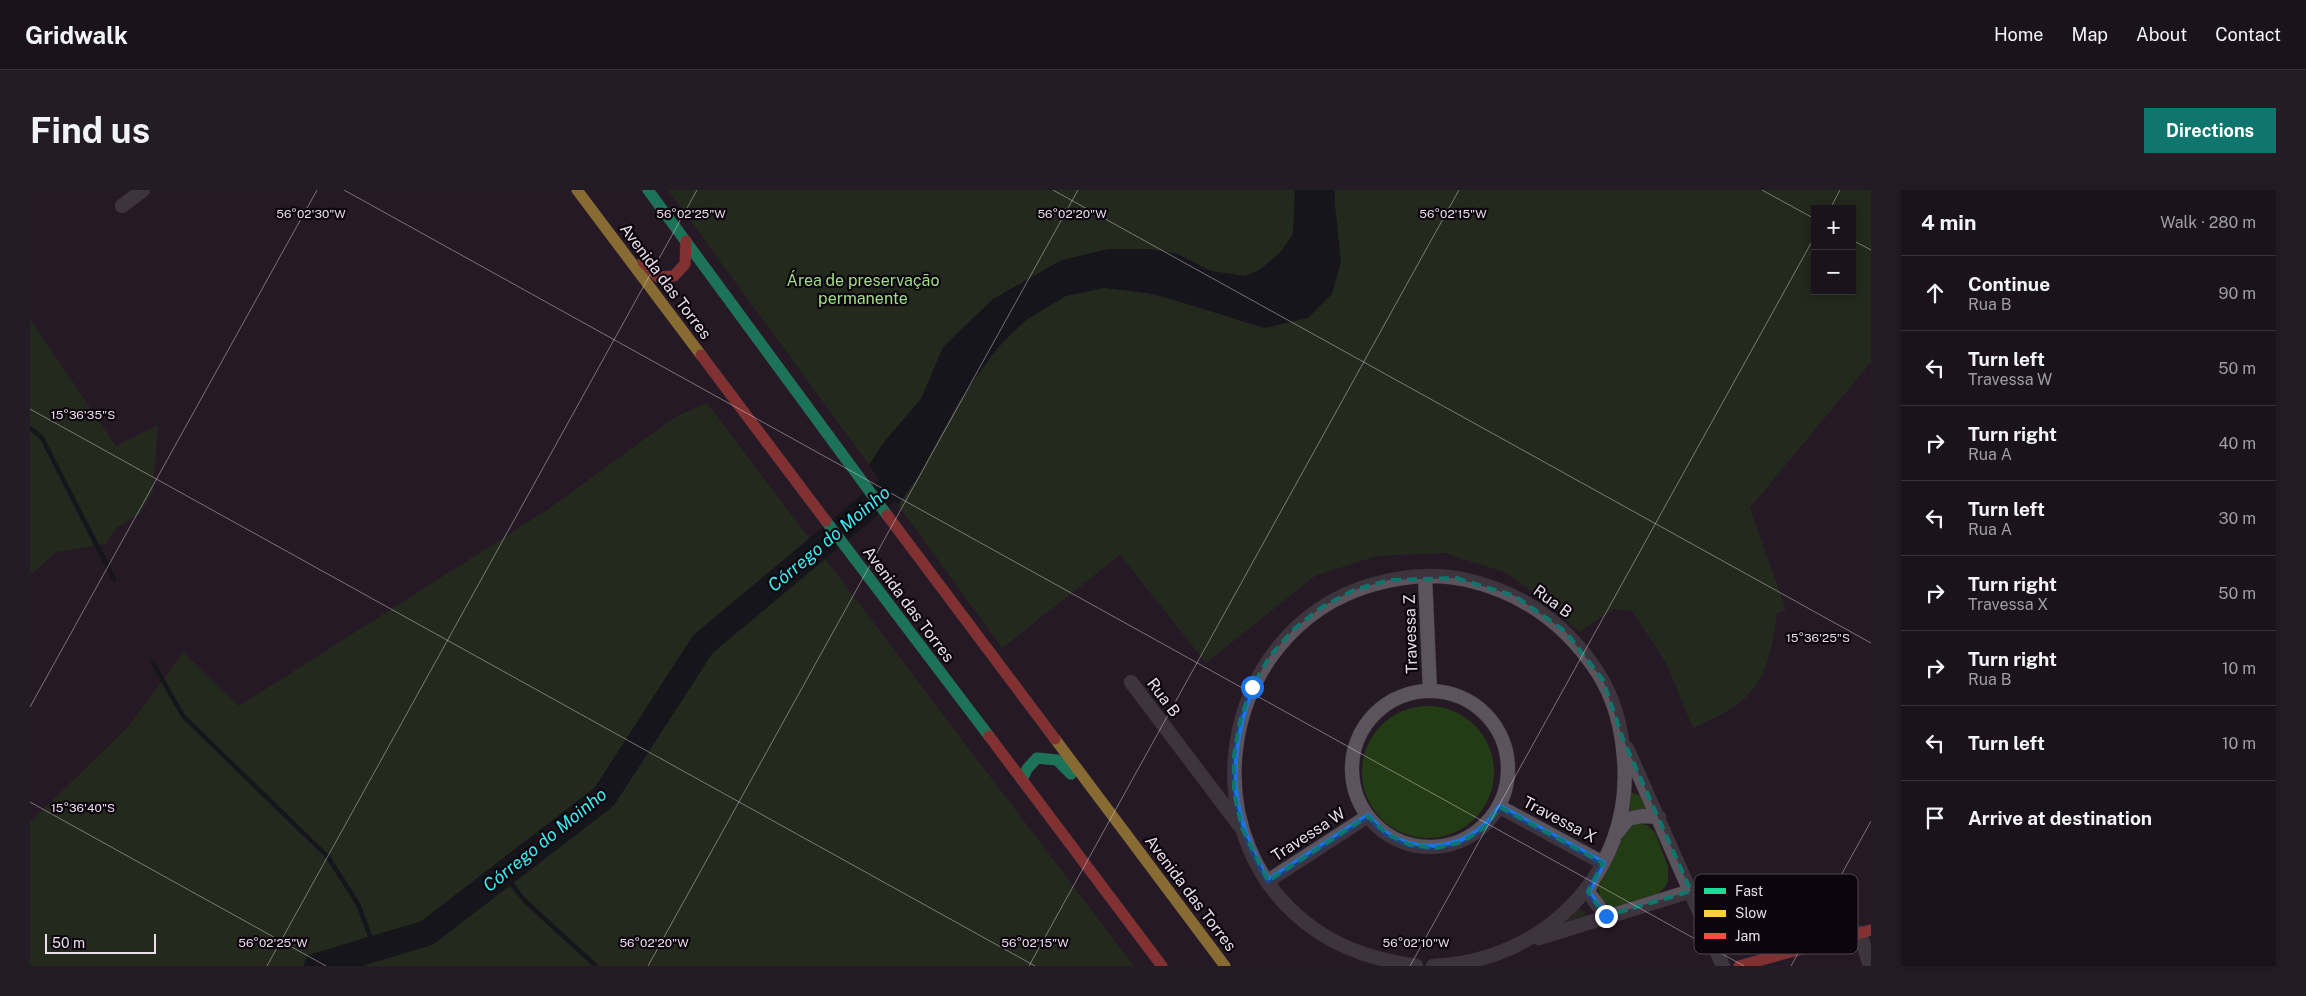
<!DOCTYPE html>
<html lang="en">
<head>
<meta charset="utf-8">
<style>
  :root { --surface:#1b131c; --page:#241c25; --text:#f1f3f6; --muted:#a09ea3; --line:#39323b; --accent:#0f766e }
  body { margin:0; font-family:"Public Sans",sans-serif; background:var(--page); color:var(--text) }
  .controls { position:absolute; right:15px; top:15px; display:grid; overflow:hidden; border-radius:0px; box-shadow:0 2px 12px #0003 }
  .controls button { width:45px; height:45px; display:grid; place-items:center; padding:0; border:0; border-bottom:1px solid var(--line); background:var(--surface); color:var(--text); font:25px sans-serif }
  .scale { position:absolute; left:15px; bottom:12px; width:111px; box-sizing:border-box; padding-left:5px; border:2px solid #ebdeec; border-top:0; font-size:14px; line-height:18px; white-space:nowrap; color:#ebdeec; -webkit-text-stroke:4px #0c050d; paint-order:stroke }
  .stop { position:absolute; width:15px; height:15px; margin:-11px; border:4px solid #1a73e8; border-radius:50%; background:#fff }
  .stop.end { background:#1a73e8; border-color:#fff; box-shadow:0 1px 5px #0008 }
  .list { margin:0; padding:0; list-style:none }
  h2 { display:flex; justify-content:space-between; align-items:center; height:65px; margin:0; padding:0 20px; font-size:21px }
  h2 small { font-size:16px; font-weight:400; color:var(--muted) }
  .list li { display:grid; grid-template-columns:32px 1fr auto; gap:15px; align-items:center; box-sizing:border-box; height:75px; padding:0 20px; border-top:1px solid var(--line) }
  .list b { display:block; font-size:19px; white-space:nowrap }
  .list p { margin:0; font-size:16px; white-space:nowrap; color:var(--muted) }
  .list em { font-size:16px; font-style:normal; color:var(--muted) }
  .icon { flex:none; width:28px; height:28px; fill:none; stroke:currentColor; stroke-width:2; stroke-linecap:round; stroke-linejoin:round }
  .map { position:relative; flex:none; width:1841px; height:776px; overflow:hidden; border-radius:0px }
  header { display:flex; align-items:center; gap:30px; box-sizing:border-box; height:70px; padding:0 25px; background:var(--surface); border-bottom:1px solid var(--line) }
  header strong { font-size:24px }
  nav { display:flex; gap:28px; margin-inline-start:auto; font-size:18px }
  .intro { display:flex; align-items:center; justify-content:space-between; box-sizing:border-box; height:120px; padding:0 30px }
  h1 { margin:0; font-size:35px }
  .button { padding:12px 22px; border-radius:0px; background:var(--accent); color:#fff; font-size:18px; font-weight:700 }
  main { display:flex; gap:30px; padding:0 30px }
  aside { flex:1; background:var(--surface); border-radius:0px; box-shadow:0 2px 12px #0003 }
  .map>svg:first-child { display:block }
  .green { fill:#233c16; fill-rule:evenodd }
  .water { fill:#051011 }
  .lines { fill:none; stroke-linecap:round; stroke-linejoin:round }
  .stream { stroke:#051011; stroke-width:4.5 }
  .river { stroke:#051011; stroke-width:26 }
  .street-casing { stroke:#3d343e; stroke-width:15 }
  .fast-casing { stroke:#3d343e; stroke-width:12 }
  .slow-casing { stroke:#3d343e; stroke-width:12 }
  .jam-casing { stroke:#3d343e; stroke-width:12 }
  .street { stroke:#5c545d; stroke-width:14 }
  .fast { stroke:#16e098; stroke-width:11 }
  .slow { stroke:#ffcf43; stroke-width:11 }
  .jam { stroke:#f24e42; stroke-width:11 }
  .route { stroke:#1a73e8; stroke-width:6 }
  .marked { fill:none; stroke:#0f766e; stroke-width:4; stroke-dasharray:10 6; stroke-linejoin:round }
  .ticks { fill:none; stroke:#ebdeec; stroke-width:1; stroke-opacity:0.45 }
  .labels { text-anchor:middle; stroke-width:4.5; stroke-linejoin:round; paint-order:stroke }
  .park-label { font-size:16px; fill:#a0df85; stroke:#0c050d }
  .street-label { font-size:16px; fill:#ebdeec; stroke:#0c050d }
  .water-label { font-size:18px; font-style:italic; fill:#3becf2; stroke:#0c050d }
  .key { fill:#0c050d; stroke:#4f4650; stroke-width:1 }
  .key-label { font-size:14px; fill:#ebdeec }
  .ticks-label { font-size:12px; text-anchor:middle; fill:#ebdeec; stroke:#0c050d; stroke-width:4.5; stroke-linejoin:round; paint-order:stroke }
</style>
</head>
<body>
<header>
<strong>Gridwalk</strong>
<nav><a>Home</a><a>Map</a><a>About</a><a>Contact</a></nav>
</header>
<div class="intro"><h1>Find us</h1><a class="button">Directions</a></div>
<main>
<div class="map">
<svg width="1841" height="776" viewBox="0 0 1841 776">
  <rect width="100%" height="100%" fill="#241925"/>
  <path class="green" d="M638,0H1265L1263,44L1250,63L1229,80L1215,86L1181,81L1147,64L1119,59L1032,70L963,109L914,157L891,209L854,252L839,275Z
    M1305,0H1841V172L1720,318L1756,420L1747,423C1738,491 1727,511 1663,538L1636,473L1602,421L1584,419L1549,442L1520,414L1474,382L1415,363L1347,366L1285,386L1176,473L1090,365L972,458L868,315C919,242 969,103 1073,98C1081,97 1089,99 1096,100C1143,106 1188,125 1235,138L1305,15ZM1785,19H1822V101H1785Z
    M0,129L86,256L128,235L123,301L111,323L86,338L76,354L27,362L0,385Z
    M677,213L1104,776H0V632L98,537L153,462L209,516L517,320L645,227Z
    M1332 582a66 66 0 1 1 132 0a66 66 0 1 1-132 0Z
    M1602,603L1611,606L1616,618L1614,620L1598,622L1599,606Z
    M1606,633L1617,635L1625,642L1638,677V691L1635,697L1626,706L1583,718L1572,711L1567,696C1575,679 1588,639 1606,633Z
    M1546,713L1561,729L1525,735Z"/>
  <path class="water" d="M1265,0H1305V15L1311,72L1302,104L1278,128L1235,138L1125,104L1074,98L1036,106L996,130L967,158L927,214L890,284L868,315L839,275L854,252L891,209L913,157L963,109L1032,70L1078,59H1119L1147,64L1181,81L1215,86L1229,80L1250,63L1263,44Z"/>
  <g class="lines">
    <path class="stream" d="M0,238L12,248L84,389
      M123,473L153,526L298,667L328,714L345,759
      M474,684L494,710L566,776"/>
    <path class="river" d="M287,776L397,743L574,607L673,454L866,293L879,272"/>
    <g class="street-casing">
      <path id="street" d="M92,16L113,0
        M1395,386L1400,501
        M1101,492L1209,635
        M1322 579a78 78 0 1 1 156 0a78 78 0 1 1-156 0Z
        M1597,558L1693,776
        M1470,617L1573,673
        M1588,642L1598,629L1612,626L1629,627
        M1238,691L1338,626
        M1562,692L1558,702L1576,726
        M1830,743L1840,776
        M1509,748L1661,701
        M1386,776C1352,771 1319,762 1290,743C1154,654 1187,441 1341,395C1372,386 1406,383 1437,390C1493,403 1537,435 1568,483C1584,508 1592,539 1594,569C1604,683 1513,772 1403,776"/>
    </g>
    <g class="fast-casing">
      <path id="fast" d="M618,0L857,325
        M796,331L959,546
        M992,590L997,579L1007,568L1027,570L1041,584"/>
    </g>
    <g class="slow-casing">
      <path id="slow" d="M547,0L671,165
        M1025,549L1195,776"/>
    </g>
    <g class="jam-casing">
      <path id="jam" d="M613,72L628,87L644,86L655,74L656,51
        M671,165L796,331
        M857,325L1025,549
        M959,546L1132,776
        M1709,776L1841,740"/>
    </g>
    <use href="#street" class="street"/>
    <use href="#fast" class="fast"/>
    <use href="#slow" class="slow"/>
    <use href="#jam" class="jam"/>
  </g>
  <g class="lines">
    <path class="route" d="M1222,497C1195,571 1198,623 1238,691L1338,626C1344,632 1350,640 1358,645C1388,663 1425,660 1452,638C1459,633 1464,624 1470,617L1573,673L1558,702L1576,726"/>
  </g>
  <path d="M0 0H1841V776H0ZM1426,388L1485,406L1535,441L1573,490L1593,549L1661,701L1576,726L1558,702L1573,673L1470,617L1454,638L1432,652L1406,658L1380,655L1357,644L1338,626L1238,691L1212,638L1204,602V566L1210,531L1222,497L1240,466L1264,439L1292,417L1324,400L1359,390Z" fill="#241925" fill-opacity=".55" fill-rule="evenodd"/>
  <path class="marked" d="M1426,388L1485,406L1535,441L1573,490L1593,549L1661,701L1576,726L1558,702L1573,673L1470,617L1454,638L1432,652L1406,658L1380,655L1357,644L1338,626L1238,691L1212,638L1204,602V566L1210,531L1222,497L1240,466L1264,439L1292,417L1324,400L1359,390Z"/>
  <path class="ticks" d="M314,0L1714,776M1023,0L1841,453M1732,0L1785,29M1800,19L1810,0M1822,50L1841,60M0,219L1005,776M0,517L287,0M0,612L296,776M237,776L667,0M618,776L1048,0M999,776L1429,0M1380,776L1785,46M1761,776L1841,631"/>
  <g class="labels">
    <g class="park-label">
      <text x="833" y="96">Área de preservação<tspan x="833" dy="18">permanente</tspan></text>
    </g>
    <g class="street-label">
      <text transform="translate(636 91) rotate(53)" y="6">Avenida das Torres</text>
      <text transform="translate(1523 411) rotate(36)" y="6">Rua B</text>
      <text transform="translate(879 414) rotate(53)" y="6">Avenida das Torres</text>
      <text transform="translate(1380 444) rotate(-92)" y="6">Travessa Z</text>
      <text transform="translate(1134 507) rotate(53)" y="6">Rua B</text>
      <text transform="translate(1530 629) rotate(28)" y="6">Travessa X</text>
      <text transform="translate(1278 644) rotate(-33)" y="6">Travessa W</text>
      <text transform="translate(1161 703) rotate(53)" y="6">Avenida das Torres</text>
    </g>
    <g class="water-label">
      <text transform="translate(799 349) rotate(-40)" y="6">Córrego do Moinho</text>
      <text transform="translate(515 650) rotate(-39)" y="6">Córrego do Moinho</text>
    </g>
  </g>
  <rect x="1664" y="684" width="164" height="80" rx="8" class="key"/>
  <rect x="1674" y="698" width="22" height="6" fill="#16e098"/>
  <rect x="1674" y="720" width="22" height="7" fill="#ffcf43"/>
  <rect x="1674" y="743" width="22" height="6" fill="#f24e42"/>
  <g class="key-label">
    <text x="1705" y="706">Fast</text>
    <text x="1705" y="728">Slow</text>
    <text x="1705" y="751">Jam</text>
  </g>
  <g class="ticks-label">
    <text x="281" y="28">56°02'30"W</text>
    <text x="661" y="28">56°02'25"W</text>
    <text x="1042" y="28">56°02'20"W</text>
    <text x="1423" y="28">56°02'15"W</text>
    <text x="53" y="229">15°36'35"S</text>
    <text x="1788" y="452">15°36'25"S</text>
    <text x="53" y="622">15°36'40"S</text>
    <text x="243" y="757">56°02'25"W</text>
    <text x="624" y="757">56°02'20"W</text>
    <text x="1005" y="757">56°02'15"W</text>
    <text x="1386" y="757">56°02'10"W</text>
  </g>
</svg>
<div class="controls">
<button>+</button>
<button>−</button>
</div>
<div class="scale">50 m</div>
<div class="stop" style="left:1222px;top:497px"></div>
<div class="stop end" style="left:1576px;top:726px"></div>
</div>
<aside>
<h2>4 min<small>Walk · 280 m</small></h2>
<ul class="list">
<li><svg class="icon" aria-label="ahead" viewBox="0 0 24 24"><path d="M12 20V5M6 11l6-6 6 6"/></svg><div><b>Continue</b><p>Rua B</p></div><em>90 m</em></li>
<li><svg class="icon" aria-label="left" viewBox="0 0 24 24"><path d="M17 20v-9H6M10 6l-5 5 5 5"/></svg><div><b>Turn left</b><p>Travessa W</p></div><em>50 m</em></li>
<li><svg class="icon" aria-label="right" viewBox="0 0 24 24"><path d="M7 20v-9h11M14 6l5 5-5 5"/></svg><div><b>Turn right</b><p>Rua A</p></div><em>40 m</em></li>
<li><svg class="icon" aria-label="left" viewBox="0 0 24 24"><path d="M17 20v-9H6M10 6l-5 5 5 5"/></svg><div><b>Turn left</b><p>Rua A</p></div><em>30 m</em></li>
<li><svg class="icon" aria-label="right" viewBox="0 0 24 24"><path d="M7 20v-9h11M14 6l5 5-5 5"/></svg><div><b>Turn right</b><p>Travessa X</p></div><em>50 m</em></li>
<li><svg class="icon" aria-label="right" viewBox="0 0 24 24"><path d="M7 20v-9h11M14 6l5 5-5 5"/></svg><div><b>Turn right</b><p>Rua B</p></div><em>10 m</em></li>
<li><svg class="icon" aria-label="left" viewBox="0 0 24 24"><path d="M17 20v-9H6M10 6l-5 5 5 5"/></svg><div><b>Turn left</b></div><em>10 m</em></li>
<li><svg class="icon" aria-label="arrive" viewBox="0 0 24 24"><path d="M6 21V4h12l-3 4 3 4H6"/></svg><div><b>Arrive at destination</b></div></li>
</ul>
</aside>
</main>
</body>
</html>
